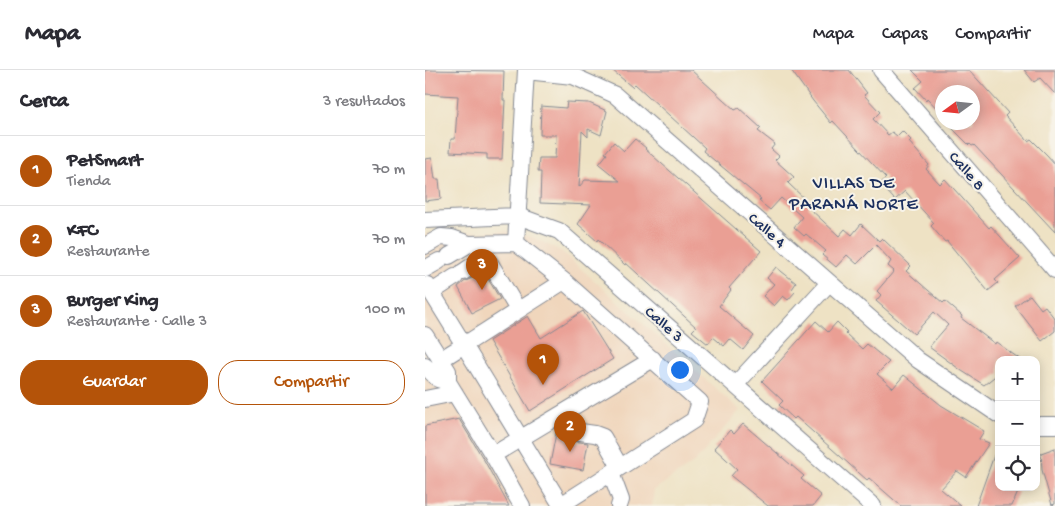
<!DOCTYPE html>
<html lang="es">
<head>
<meta charset="utf-8">
<style>
  :root { --surface:#fff; --page:#f2f2f3; --text:#2b2b33; --muted:#7c7c81; --line:#e1e1e2; --accent:#b45309 }
  body { margin:0; font-family:"Gochi Hand",sans-serif; background:var(--page); color:var(--text) }
  .controls { position:absolute; right:15px; bottom:15px; display:grid; overflow:hidden; border-radius:10px; box-shadow:0 2px 12px #0003 }
  .controls button { width:45px; height:45px; display:grid; place-items:center; padding:0; border:0; border-bottom:1px solid var(--line); background:var(--surface); color:var(--text); font:25px sans-serif }
  .compass { position:absolute; left:510px; top:15px; width:45px; height:45px; border-radius:50%; background:var(--surface); box-shadow:0 2px 12px #0003; rotate:255deg }
  .you { position:absolute; left:254px; top:299px; width:18px; height:18px; margin:-12px; border:4px solid #fff; border-radius:50%; background:#1a73e8; box-shadow:0 0 0 8px #1a73e833 }
  .badge { display:grid; place-items:center; width:32px; height:32px; border-radius:50%; background:var(--accent); color:#fff; font-size:16px; font-weight:700 }
  .pin { position:absolute; translate:-50% -41px; filter:drop-shadow(0 1px 2px #0008) }
  .pin::after { content:''; position:absolute; top:26px; width:18px; height:15px; background:inherit; clip-path:polygon(0 0,100% 0,50% 100%) }
  .list { margin:0; padding:0; list-style:none }
  h2 { display:flex; justify-content:space-between; align-items:center; height:65px; margin:0; padding:0 20px; font-size:21px }
  h2 small { font-size:16px; font-weight:400; color:var(--muted) }
  .list li { display:grid; grid-template-columns:32px 1fr auto; gap:15px; align-items:center; box-sizing:border-box; height:70px; padding:0 20px; border-top:1px solid var(--line) }
  .list b { display:block; font-size:19px; white-space:nowrap }
  .list p { margin:0; font-size:16px; white-space:nowrap; color:var(--muted) }
  .list em { font-size:16px; font-style:normal; color:var(--muted) }
  .actions { display:flex; gap:10px; padding:15px 20px }
  .actions a { flex:1; padding:11px 0; border:1px solid var(--accent); border-radius:20px; text-align:center; font-size:18px; color:var(--accent) }
  .actions .main { background:var(--accent); color:#fff }
  .icon { flex:none; width:28px; height:28px; fill:none; stroke:currentColor; stroke-width:2; stroke-linecap:round; stroke-linejoin:round }
  .map { position:relative; flex:none; width:630px; height:436px; overflow:hidden }
  header { display:flex; align-items:center; gap:30px; box-sizing:border-box; height:70px; padding:0 25px; background:var(--surface); border-bottom:1px solid var(--line) }
  header strong { font-size:24px }
  nav { display:flex; gap:28px; margin-inline-start:auto; font-size:18px }
  main { display:flex }
  aside { flex:1; background:var(--surface) }
  .map>svg:first-child { display:block }
  .built { fill:#f0d6bc }
  .building { fill:#ea9f94 }
  .lines { fill:none; stroke-linecap:round; stroke-linejoin:round }
  .minor-casing { stroke:#848891; stroke-width:18 }
  .minor { stroke:#fff; stroke-width:16 }
  .labels { text-anchor:middle; stroke-width:4; stroke-linejoin:round; paint-order:stroke }
  .street-label { font-size:16px; fill:#1b2f5e; stroke:#f7f3e8 }
  .neighbourhood-label { font-size:18px; letter-spacing:1px; fill:#1b2f5e; stroke:#f7f3e8 }
</style>
</head>
<body>
<header>
<strong>Mapa</strong>
<nav><a>Mapa</a><a>Capas</a><a>Compartir</a></nav>
</header>
<main>
<aside>
<h2>Cerca<small>3 resultados</small></h2>
<ul class="list">
<li><span class="badge">1</span><div><b>PetSmart</b><p>Tienda</p></div><em>70 m</em></li>
<li><span class="badge">2</span><div><b>KFC</b><p>Restaurante</p></div><em>70 m</em></li>
<li><span class="badge">3</span><div><b>Burger King</b><p>Restaurante · Calle 3</p></div><em>100 m</em></li>
</ul>
<div class="actions"><a class="main">Guardar</a><a>Compartir</a></div>
</aside>
<div class="map">
<svg width="630" height="436" viewBox="0 0 630 436">
  <rect width="100%" height="100%" fill="#f7f3e8"/>
  <filter id="ink" filterUnits="userSpaceOnUse"><feTurbulence type="fractalNoise" baseFrequency=".02" numOctaves="2"/><feDisplacementMap in="SourceGraphic" scale="10" xChannelSelector="R" yChannelSelector="G"/><feConvolveMatrix kernelMatrix="1 2 1 2 8 2 1 2 1" color-interpolation-filters="sRGB"/></filter>
  <filter id="wash" filterUnits="userSpaceOnUse"><feTurbulence type="fractalNoise" baseFrequency=".0096" numOctaves="4" result="noise"/><feDisplacementMap in="SourceGraphic" scale="20" xChannelSelector="R" yChannelSelector="G"/><feGaussianBlur stdDeviation="1.12" result="paint"/><feColorMatrix in="noise" values="0 0 0 0 0 0 0 0 0 0 0 0 0 0 0 0 0 1.4 0 .05"/><feComposite in="paint" operator="in"/></filter>
  <g filter="url(#wash)">
    <rect width="100%" height="100%" fill="#eee2c4"/>
    <path class="built" d="M81,161L107,167L136,181L315,340L270,392L229,420L227,436H0V164Z"/>
    <g id="blocks">
      <path class="building" d="M0,0L79,1L78,30H80L77,89H62V84L25,82L26,69H30L33,26L0,24Z
        M187,0H266L310,40L314,38L336,58L333,61L350,74L346,79L354,86L350,90L369,107L363,113L386,135L383,137L414,166L420,159L427,165L436,154L454,171L457,168L486,196L481,201L518,233L520,231L537,246L536,248L570,274L571,272L596,290H574V303L559,315L537,301L504,277L523,255L509,242L489,264L451,231L456,225L452,221L469,201L463,196L466,191L451,175L432,194L422,185L411,197L397,185L401,181L381,164L379,166L369,157L377,147L356,128L345,140L334,131L336,129L278,81L280,78L210,14L207,17Z
        M366,0H424L442,23L439,25L455,42L448,49L463,65L467,62L472,66L477,61L486,70L484,72L504,95L501,99L515,114L520,109L564,158L566,156L595,188L570,210L573,213L563,221L522,171L520,172L506,156L509,153L480,121L470,130L455,114L461,108L408,51L406,53L388,31Z
        M487,0H544L583,43L580,46L603,71L606,69L622,85L630,94V162L549,75L547,76L545,74L544,75L527,58L533,52H548V22H518V45L502,28L501,30L490,18L498,11Z
        M599,0H630V24L615,8L609,12Z
        M142,32L164,33L182,41L176,65L163,59V67L157,61L154,117L160,110L195,111L174,94L182,84L180,83L189,72L199,81L210,69L221,78L220,79L336,181L304,218L306,220L294,236L329,266L318,280L305,269L299,276L288,267L283,274L267,261L271,257L201,193L200,195L173,169L172,171L153,154L166,135L115,133L116,102H113L114,88H130L131,65H115L116,36L141,38Z
        M7,88L10,109H14L16,129L0,131V89Z
        M351,197L371,213L367,219L370,222L363,230L358,226L349,236L338,226L349,214L342,208Z
        M59,202L75,229L47,243L33,217L39,212Z
        M605,225L616,239L620,236L630,249V261L617,271L590,236Z
        M158,241L188,289L105,341L64,271L103,246L116,268Z
        M391,251L403,262L412,252L422,262L420,263L437,279L442,274L464,292L452,304L468,318L479,305L516,335L559,361L554,369L564,373L541,407L532,401L516,419L536,436H476L444,408L442,410L371,347L369,349L354,335L358,331L337,311Z
        M34,349L59,390L84,436H0V356Z
        M318,354L379,406L376,409L396,426L388,436H343L306,406L312,399L289,378L305,360L309,364Z
        M131,363L139,365L142,369L146,371L163,373L158,400L125,394Z
        M572,377H574V417H589L588,420L593,422L587,436H551Z
        M630,378V434L627,435L617,400L616,383Z"/>
    </g>
  </g>
  <g filter="url(#ink)">
    <use href="#blocks" fill-opacity="0" stroke="#848891" stroke-width="1"/>
    <g class="lines">
      <g class="minor-casing">
        <path id="minor" d="M101,0L91,173L139,211
          M456,0L630,200
          M101,1L148,6L190,25L493,290L574,345
          M0,150L93,146L134,161L448,436
          M0,176L16,167L27,168L44,174L91,173
          M24,186L44,174
          M0,199L14,191
          M38,202C46,197 55,188 65,193L93,240
          M0,216L2,215L39,275L15,290
          M7,222L30,207
          M0,265L23,301V312L13,309L0,296
          M23,312L68,385L228,289
          M311,314L404,213
          M0,329L30,323
          M611,355H630
          M148,361L170,364L178,367L195,397
          M68,385L97,436
          M186,403L196,430L194,436
          M135,436L136,435L269,350L275,332L139,211L39,275L136,435L137,436"/>
      </g>
      <use href="#minor" class="minor"/>
    </g>
  </g>
  <g class="labels">
    <g class="street-label">
      <text transform="translate(543 100) rotate(49)" y="6">Calle 8</text>
      <text transform="translate(343 159) rotate(41)" y="6">Calle 4</text>
      <text transform="translate(240 253) rotate(41)" y="6">Calle 3</text>
    </g>
    <g class="neighbourhood-label">
      <text x="429" y="118">VILLAS DE<tspan x="429" dy="21">PARANÁ NORTE</tspan></text>
    </g>
  </g>
</svg>
<div class="controls">
<button>+</button>
<button>−</button>
<button><svg class="icon" aria-label="locate" viewBox="0 0 24 24"><circle cx="12" cy="12" r="6"/><path d="M12 2v4M12 18v4M2 12h4M18 12h4"/></svg></button>
</div>
<svg class="compass" viewBox="-18 -18 36 36"><path d="M0-13l5 13h-10z" fill="#e53935"/><path d="M0 13l5-13h-10z" fill="#7c7c81"/></svg>
<div class="you"></div>
<div class="pin badge" style="left:118px;top:315px">1</div>
<div class="pin badge" style="left:145px;top:382px">2</div>
<div class="pin badge" style="left:57px;top:220px">3</div>
</div>
</main>
</body>
</html>
